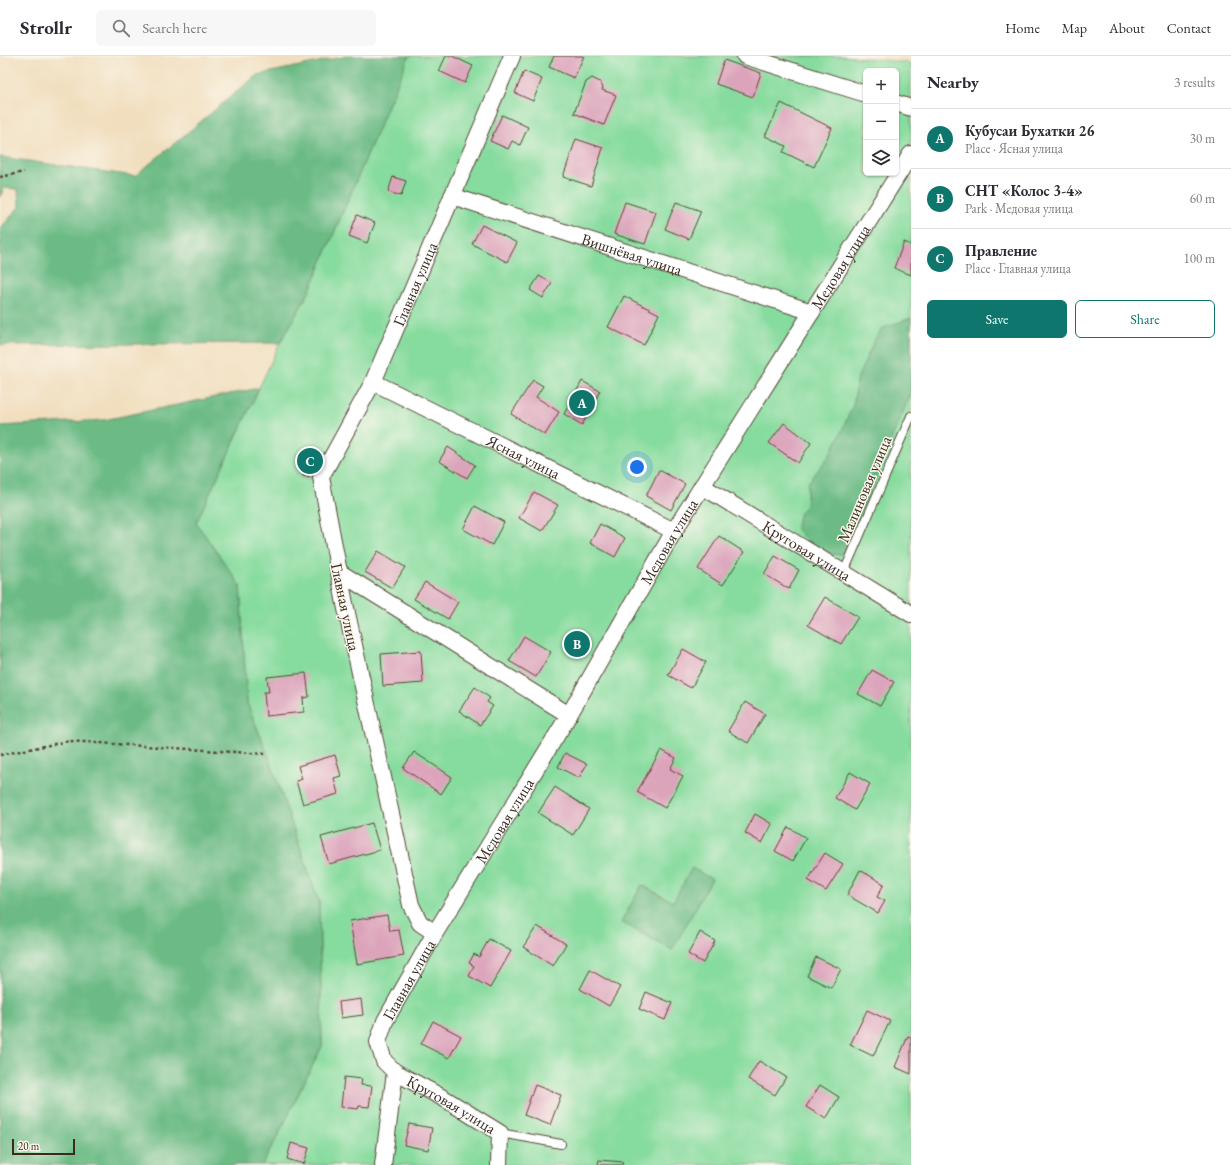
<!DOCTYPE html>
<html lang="en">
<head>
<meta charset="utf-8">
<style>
  :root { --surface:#fff; --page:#f7f7f7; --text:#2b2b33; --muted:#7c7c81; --line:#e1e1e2; --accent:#0f766e }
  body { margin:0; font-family:"EB Garamond",serif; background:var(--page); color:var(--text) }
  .controls { position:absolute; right:12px; top:12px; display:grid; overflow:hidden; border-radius:6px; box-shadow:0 1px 3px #0004 }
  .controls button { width:36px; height:36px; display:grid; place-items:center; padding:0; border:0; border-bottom:1px solid var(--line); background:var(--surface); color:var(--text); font:20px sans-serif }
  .scale { position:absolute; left:12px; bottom:10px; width:63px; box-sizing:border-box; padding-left:4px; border:2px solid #3b2a1e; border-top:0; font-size:11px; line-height:14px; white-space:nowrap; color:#3b2a1e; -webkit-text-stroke:3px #fbf7ec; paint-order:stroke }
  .you { position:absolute; left:637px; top:411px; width:14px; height:14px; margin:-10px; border:3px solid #fff; border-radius:50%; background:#1a73e8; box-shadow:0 0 0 6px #1a73e833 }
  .badge { display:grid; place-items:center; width:26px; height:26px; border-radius:50%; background:var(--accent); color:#fff; font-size:13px; font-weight:700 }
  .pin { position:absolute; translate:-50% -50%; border:2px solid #fff; box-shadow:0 1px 4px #0006 }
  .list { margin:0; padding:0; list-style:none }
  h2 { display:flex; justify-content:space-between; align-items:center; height:52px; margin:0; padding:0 16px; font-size:17px }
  h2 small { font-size:13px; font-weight:400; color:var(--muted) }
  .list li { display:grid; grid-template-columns:26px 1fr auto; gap:12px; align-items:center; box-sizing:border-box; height:60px; padding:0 16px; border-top:1px solid var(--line) }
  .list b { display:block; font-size:15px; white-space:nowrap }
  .list p { margin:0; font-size:13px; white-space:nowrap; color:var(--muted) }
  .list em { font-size:13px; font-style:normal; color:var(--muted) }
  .actions { display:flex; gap:8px; padding:12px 16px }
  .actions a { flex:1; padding:9px 0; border:1px solid var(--accent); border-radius:6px; text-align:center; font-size:14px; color:var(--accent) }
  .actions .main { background:var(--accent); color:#fff }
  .icon { flex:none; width:22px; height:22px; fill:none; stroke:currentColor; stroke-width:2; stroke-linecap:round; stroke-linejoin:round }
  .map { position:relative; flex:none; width:911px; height:1109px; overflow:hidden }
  header { display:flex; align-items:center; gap:24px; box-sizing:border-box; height:56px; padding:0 20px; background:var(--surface); border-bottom:1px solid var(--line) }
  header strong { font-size:19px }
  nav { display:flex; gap:22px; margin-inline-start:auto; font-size:14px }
  .search { width:280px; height:36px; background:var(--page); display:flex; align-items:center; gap:10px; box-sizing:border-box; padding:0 14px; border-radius:6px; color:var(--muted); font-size:15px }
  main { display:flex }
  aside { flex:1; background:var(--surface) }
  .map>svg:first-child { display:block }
  .green { fill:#86db9e; stroke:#60825e; fill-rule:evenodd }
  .forest { fill:#6cbb85; stroke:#547252 }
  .building { fill:#dca4bb }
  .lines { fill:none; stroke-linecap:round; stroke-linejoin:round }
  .lane-casing { stroke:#564536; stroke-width:10 }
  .street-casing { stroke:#564536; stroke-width:18 }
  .path { stroke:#564536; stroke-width:2.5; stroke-dasharray:3 3; stroke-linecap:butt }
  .lane { stroke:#fff; stroke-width:8 }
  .street { stroke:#fff; stroke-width:16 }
  .labels { text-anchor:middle; stroke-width:3; stroke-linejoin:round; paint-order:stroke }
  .street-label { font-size:16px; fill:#3b2a1e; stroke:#fbf7ec }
</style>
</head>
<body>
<header>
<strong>Strollr</strong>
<div class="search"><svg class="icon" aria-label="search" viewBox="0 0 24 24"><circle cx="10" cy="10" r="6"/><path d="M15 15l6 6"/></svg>Search here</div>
<nav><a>Home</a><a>Map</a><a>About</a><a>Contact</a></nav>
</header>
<main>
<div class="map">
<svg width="911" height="1109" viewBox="0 0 911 1109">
  <rect width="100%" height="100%" fill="#fbf7ec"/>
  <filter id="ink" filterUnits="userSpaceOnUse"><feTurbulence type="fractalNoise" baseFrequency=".025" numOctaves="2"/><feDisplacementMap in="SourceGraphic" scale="8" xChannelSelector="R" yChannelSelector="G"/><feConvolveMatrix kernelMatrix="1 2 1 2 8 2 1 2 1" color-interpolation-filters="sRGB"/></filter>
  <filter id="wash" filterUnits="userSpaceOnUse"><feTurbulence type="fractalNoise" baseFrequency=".012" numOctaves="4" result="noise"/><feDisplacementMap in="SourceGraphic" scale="16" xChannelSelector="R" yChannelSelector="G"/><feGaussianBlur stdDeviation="0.9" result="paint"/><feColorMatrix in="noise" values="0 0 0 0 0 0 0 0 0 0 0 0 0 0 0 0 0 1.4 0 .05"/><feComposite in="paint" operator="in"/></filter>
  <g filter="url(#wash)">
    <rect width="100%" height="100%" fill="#f1debe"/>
    <path class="green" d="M409,0H844L911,7V1109H262L277,1082L322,990L319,846L268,699L247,647L240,529L196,467L280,287L309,236ZM866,15H896V117H866Z"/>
    <path class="forest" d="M347,0H409L309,236L280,287L0,289V173L19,151L18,133L4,132L0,141V101L135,120L257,19Z
      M911,262V337L843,498C824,502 808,486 796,472L800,456L806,450L808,427L829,400L841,377L853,349L858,321L875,283L883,272Z
      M259,332L196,467L240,529L247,647L268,699L319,846L322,990L277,1082L262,1109H0V370L104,364Z
      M692,812L712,823L672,894L621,866L642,829L673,846Z"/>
    <g id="blocks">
      <path class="building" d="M446,0H452L473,10L465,27L439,15Z
        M554,0H584L574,22L549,11Z
        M724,4L761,17L753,41L716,28Z
        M524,15L542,23L533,45L515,37Z
        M592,22L600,26L603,32L602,34L616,39L604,69L574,57L586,26Z
        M781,47L832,72L814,111L783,96L786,90L765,80Z
        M502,59L528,71L520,89L512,85L508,93L490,85Z
        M576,83L603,92L591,130L563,121Z
        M393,121L406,125L401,140L388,136Z
        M625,146L656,156L645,188L614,178Z
        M676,146L701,155L689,183L665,173Z
        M357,159L375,167L367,187L349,180Z
        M482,169L517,187L507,206L472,188Z
        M904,186L911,189V219L894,212Z
        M539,220L552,227L543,242L530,234Z
        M624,240L659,258L644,289L608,271Z
        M533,324L543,330L536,341L559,356L545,379L511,358Z
        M582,325L600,335L582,369L564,358Z
        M784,367L811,387L798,407L769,387Z
        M448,391L475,409L467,422L439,405Z
        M303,399H317V411H310L309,421L303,420Z
        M659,414L685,428L671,454L646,440Z
        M534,436L558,449L542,475L519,462Z
        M475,450L504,466L492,489L463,473Z
        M600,468L625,482L615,501L590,487Z
        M719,480L744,496L723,529L698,513Z
        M378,495L405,511L392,532L365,516Z
        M775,500L799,514L789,533L764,518Z
        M425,526L458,546L448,563L414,543Z
        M825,541L858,561L841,588L808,569Z
        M524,580L551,596L536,621L509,605Z
        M683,593L706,606L691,632L668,619Z
        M421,595L423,627L383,630L381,598Z
        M872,614L894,626L880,650L858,638Z
        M306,617L309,641L303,642L304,656L266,660L264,636H269L267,621Z
        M475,631L490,642L487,646L493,650L480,669L459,655Z
        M745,646L765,658L748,687L728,675Z
        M661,694L676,702L670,713L683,720L665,752L637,736Z
        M414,696L452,721L441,738L403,712Z
        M565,697L587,708L579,722L558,711Z
        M335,699L341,720L334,722L338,738L303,748L296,725L302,723L298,710Z
        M850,716L870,728L855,754L835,742Z
        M555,731L589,753L573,779L538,757Z
        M755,758L772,768L762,787L745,777Z
        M372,767L380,794L329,808L321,781Z
        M788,771L806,782L793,805L775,795Z
        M825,797L843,808L826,835L808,824Z
        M860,814L884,828L877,841L885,845L878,857L847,839Z
        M387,859L390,875L399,874L404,900L357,908L350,865Z
        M537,870L566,888L553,910L523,891Z
        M700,876L715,885L703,907L688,898Z
        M489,883L511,895L490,932L469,920L474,910L469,907L474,898L479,901Z
        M816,901L841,913L831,932L807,920Z
        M590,914L620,931L609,950L580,933Z
        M646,936L672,947L665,964L639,953Z
        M361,943L363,959L341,962L339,946Z
        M867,954L890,965L873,1000L850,989Z
        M433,965L461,980L449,1002L421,988Z
        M908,980L911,981V1018L895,1011Z
        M759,1005L786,1021L775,1039L748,1023Z
        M344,1021L362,1023L361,1029L372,1030L369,1051L359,1050L358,1053L341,1051Z
        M535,1029L561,1039L550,1069L524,1059Z
        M820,1029L839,1041L826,1063L806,1051Z
        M409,1068L432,1072L428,1094L404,1089Z
        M291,1087L309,1092L304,1108L287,1103Z
        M599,1104L623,1106L622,1109H598Z"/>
    </g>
  </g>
  <g filter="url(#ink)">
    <use href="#blocks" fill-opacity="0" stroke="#564536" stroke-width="1"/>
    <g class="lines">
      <g class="lane-casing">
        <path id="lane" d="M844,516L911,360
          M500,1077L561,1088"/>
      </g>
      <g class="street-casing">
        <g id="street">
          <path d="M745,0L866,38"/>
          <path d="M896,47L911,52"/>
          <path id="s1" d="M452,140L812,256"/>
          <path id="s2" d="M373,326L674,475"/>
          <path id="s3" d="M702,430L911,558"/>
          <path d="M339,516L569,659"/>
          <path id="s4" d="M435,877L569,659L674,475L911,98"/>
          <path id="s5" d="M395,1016L445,1043L500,1077L499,1109"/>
          <path id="s6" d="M383,1109L395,1016L384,1005L378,986L385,965L435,877L420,867L411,849L345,548L321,421L373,326L512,0"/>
        </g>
      </g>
      <path class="path" d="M0,121L24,116
        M0,699L69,685L265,698"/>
      <use href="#lane" class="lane"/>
      <use href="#street" class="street"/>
    </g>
  </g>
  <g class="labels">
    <g class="street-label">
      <text dy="6" stroke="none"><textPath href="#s1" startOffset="189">Вишнёвая улица</textPath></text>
      <text dy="6" stroke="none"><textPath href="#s4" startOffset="780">Медовая улица</textPath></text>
      <text dy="6" stroke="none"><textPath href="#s6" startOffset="943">Главная улица</textPath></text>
      <text dy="6" stroke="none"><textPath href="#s2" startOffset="168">Ясная улица</textPath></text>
      <text transform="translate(864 433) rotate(-67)" y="6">Малиновая улица</text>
      <text dy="6" stroke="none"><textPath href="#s4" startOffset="456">Медовая улица</textPath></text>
      <text dy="6" stroke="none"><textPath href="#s3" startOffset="123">Круговая улица</textPath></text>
      <text transform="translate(346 551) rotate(78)" y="6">Главная улица</text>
      <text dy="6" stroke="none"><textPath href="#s4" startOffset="132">Медовая улица</textPath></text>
      <text dy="6" stroke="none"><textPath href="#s6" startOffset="199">Главная улица</textPath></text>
      <text dy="6" stroke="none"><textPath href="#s5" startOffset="65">Круговая улица</textPath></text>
    </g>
  </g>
</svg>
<div class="controls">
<button>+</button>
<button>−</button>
<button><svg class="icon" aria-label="layers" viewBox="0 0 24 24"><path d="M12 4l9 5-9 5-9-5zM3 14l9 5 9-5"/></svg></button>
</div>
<div class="scale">20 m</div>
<div class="you"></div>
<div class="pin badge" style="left:582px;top:347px">A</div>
<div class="pin badge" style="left:577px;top:588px">B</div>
<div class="pin badge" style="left:310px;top:405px">C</div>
</div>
<aside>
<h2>Nearby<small>3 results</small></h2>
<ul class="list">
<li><span class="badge">A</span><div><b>Кубусаи Бухатки 26</b><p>Place · Ясная улица</p></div><em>30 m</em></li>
<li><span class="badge">B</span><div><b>СНТ «Колос 3-4»</b><p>Park · Медовая улица</p></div><em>60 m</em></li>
<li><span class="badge">C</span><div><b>Правление</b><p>Place · Главная улица</p></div><em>100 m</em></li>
</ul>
<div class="actions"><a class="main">Save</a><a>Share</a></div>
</aside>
</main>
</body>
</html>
